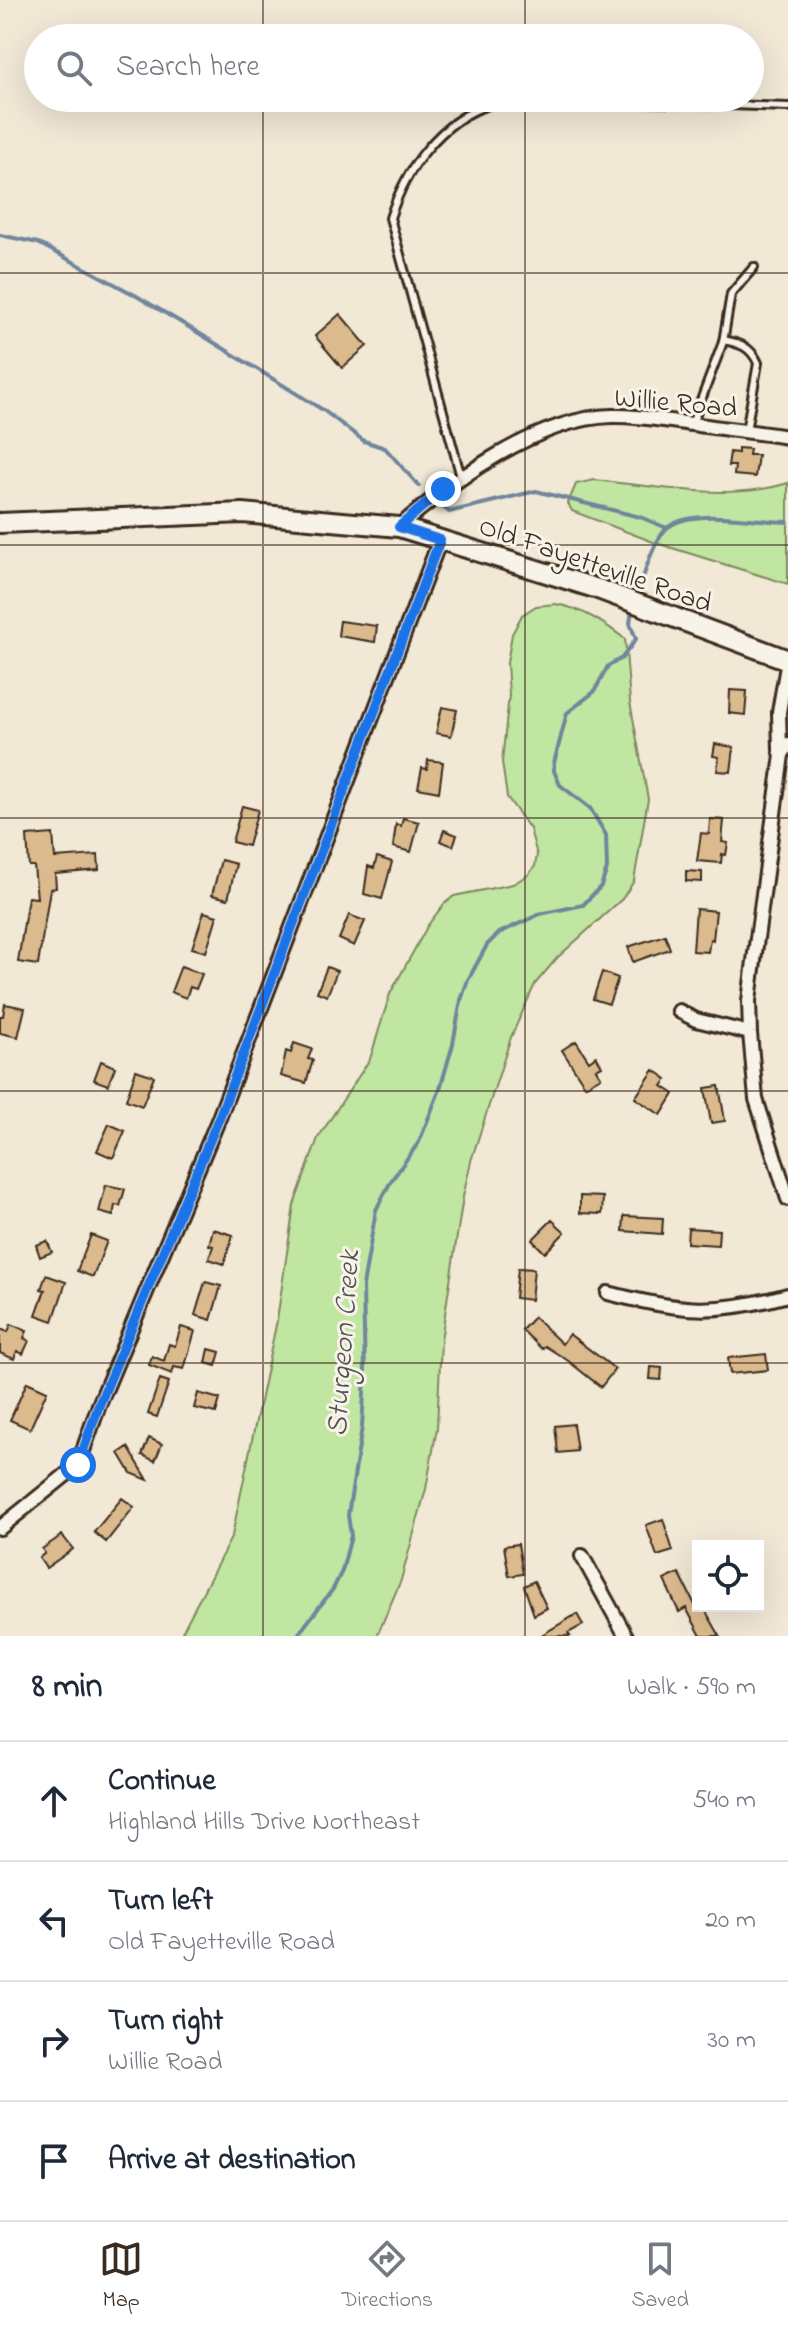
<!DOCTYPE html>
<html lang="en">
<head>
<meta charset="utf-8">
<style>
  :root { --surface:#fff; --page:#f2f2f3; --text:#1f2937; --muted:#747a83; --line:#e0e1e3; --accent:#3b2a1e }
  body { margin:0; font-family:"Indie Flower",sans-serif; background:var(--page); color:var(--text) }
  .controls { position:absolute; right:24px; bottom:24px; display:grid; overflow:hidden; border-radius:0px; box-shadow:0 8px 32px #0002 }
  .controls button { width:72px; height:72px; display:grid; place-items:center; padding:0; border:0; border-bottom:2px solid var(--line); background:var(--surface); color:var(--text); font:40px sans-serif }
  .stop { position:absolute; width:24px; height:24px; margin:-18px; border:6px solid #1a73e8; border-radius:50%; background:#fff }
  .stop.end { background:#1a73e8; border-color:#fff; box-shadow:0 2px 8px #0008 }
  .list { margin:0; padding:0; list-style:none }
  h2 { display:flex; justify-content:space-between; align-items:center; height:104px; margin:0; padding:0 32px; font-size:34px }
  h2 small { font-size:26px; font-weight:400; color:var(--muted) }
  .list li { display:grid; grid-template-columns:52px 1fr auto; gap:24px; align-items:center; box-sizing:border-box; height:120px; padding:0 32px; border-top:2px solid var(--line) }
  .list b { display:block; font-size:30px; white-space:nowrap }
  .list p { margin:0; font-size:26px; white-space:nowrap; color:var(--muted) }
  .list em { font-size:26px; font-style:normal; color:var(--muted) }
  .icon { flex:none; width:44px; height:44px; fill:none; stroke:currentColor; stroke-width:2; stroke-linecap:round; stroke-linejoin:round }
  .map { position:relative; flex:none; width:788px; height:1636px; overflow:hidden }
  .search { position:absolute; background:var(--surface); box-shadow:0 8px 32px #0002; left:24px; right:24px; top:24px; height:88px; display:flex; align-items:center; gap:20px; box-sizing:border-box; padding:0 28px; border-radius:44px; color:var(--muted); font-size:30px }
  .sheet { height:584px; background:var(--surface) }
  nav { display:flex; justify-content:space-around; align-items:center; box-sizing:border-box; height:112px; border-top:2px solid var(--line); background:var(--surface); font-size:22px; color:var(--muted) }
  nav a { display:grid; justify-items:center; gap:4px }
  nav .on { color:var(--accent) }
  .map>svg:first-child { display:block }
  .green { fill:#c1e6a1; stroke:#7e8860; stroke-width:2 }
  .lines { fill:none; stroke-linecap:round; stroke-linejoin:round }
  .stream { stroke:#70869c; stroke-width:4 }
  .building { fill:#dbba8e; stroke:#3b2a1e; stroke-width:2 }
  .lane-casing { stroke:#3b2a1e; stroke-width:12 }
  .street-casing { stroke:#3b2a1e; stroke-width:18 }
  .secondary-casing { stroke:#3b2a1e; stroke-width:24 }
  .lane { stroke:#f7f3e8; stroke-width:6 }
  .street { stroke:#f7f3e8; stroke-width:12 }
  .secondary { stroke:#f7f3e8; stroke-width:18 }
  .route { stroke:#1a73e8; stroke-width:10 }
  .grid { fill:none; stroke:#3b2a1e; stroke-width:2; stroke-opacity:0.55 }
  .labels { text-anchor:middle; stroke-width:6; stroke-linejoin:round; paint-order:stroke }
  .street-label { font-size:28px; fill:#3b2a1e; stroke:#f7f3e8 }
  .water-label { font-size:30px; font-style:italic; fill:#515052; stroke:#f7f3e8 }
</style>
</head>
<body>
<div class="map">
<svg width="788" height="1636" viewBox="0 0 788 1636">
  <rect width="100%" height="100%" fill="#f1e8d6"/>
  <filter id="ink" filterUnits="userSpaceOnUse"><feTurbulence type="fractalNoise" baseFrequency=".0125" numOctaves="2"/><feDisplacementMap in="SourceGraphic" scale="16" xChannelSelector="R" yChannelSelector="G"/><feConvolveMatrix kernelMatrix="1 2 1 2 8 2 1 2 1" color-interpolation-filters="sRGB"/></filter>
  <g filter="url(#ink)">
    <path class="green" d="M594,480C654,486 730,502 788,483V584L656,543L572,511L568,503L576,484Z
      M556,604C583,609 603,622 625,639L630,702L648,799L634,881L622,899L557,958L535,984L511,1037L471,1161L463,1197L441,1340L437,1428L426,1489L401,1580L377,1636H180L232,1536L277,1320L294,1205L318,1138L370,1059L390,994L428,925L444,904L454,896L513,884L528,875L535,866L537,855L530,829L507,797L502,762L509,695L507,663L512,634L522,615L536,606Z"/>
    <g class="lines">
      <path class="stream" d="M0,235L38,243L135,295L197,332L323,410L364,441L385,448L419,486
        M442,506L449,512L536,491L640,517L667,528
        M638,593C645,573 651,547 665,530C687,506 757,522 788,522
        M297,1636L333,1589L342,1571L351,1536L348,1515L362,1427L365,1376L363,1286L376,1210L391,1181L419,1142L440,1089L453,1044L461,1000L468,980L487,945L499,933L540,914L583,905L601,886L607,869L606,835L590,808L560,785L554,771V763L567,713L594,692L608,666L622,658L636,639L630,623L632,610"/>
    </g>
    <path class="building" d="M340,314L367,346L342,368L315,336Z
      M738,448L750,449L749,455H758L755,477L734,475L735,466H728L730,452L738,453Z
      M340,621L377,626L375,642L338,636Z
      M730,690L747,691L745,715L729,713Z
      M442,707L457,710L451,736L436,733Z
      M715,744L734,747L731,772L717,771L719,757L713,756Z
      M428,760L443,762L439,792L418,788L422,768L427,769Z
      M242,806L258,810L248,846L232,842Z
      M403,818L419,822L411,852L393,847L396,824L401,826Z
      M710,819L724,820L722,842L728,843L726,855L722,854L721,863L697,861L701,833L709,834Z
      M444,830L457,835L453,846L440,841Z
      M53,834L55,858L98,855L99,870L55,874L56,888L50,889L38,965L18,962L28,897L37,898L34,866H29L27,836Z
      M377,857L392,862L382,899L364,894L368,866L374,868Z
      M221,860L236,864L228,899L212,895Z
      M686,871L702,872V882L686,881Z
      M696,909L716,911L713,940L710,939L708,952L693,951Z
      M204,912L217,916L206,952L192,948Z
      M349,915L365,921L354,946L339,939Z
      M665,935L670,949L633,962L628,947Z
      M181,966L202,974L196,989L190,987L186,998L171,992Z
      M327,967L337,971L327,996L317,992Z
      M602,972L618,978L609,1004L593,999Z
      M5,1004L25,1008L18,1037L0,1033V1016H3Z
      M576,1041L589,1061L596,1056L602,1066L596,1069L601,1077L585,1086L562,1050Z
      M294,1043L312,1049L308,1059L313,1060L306,1083L281,1076L286,1051L291,1053Z
      M101,1061L115,1067L108,1085L94,1080Z
      M136,1070L154,1076L142,1106L126,1100Z
      M654,1070L667,1079L662,1086L674,1094L661,1115L635,1098Z
      M719,1086L725,1121L711,1123L705,1088Z
      M109,1124L125,1131L113,1158L97,1151Z
      M106,1185L125,1189L120,1206L115,1205L113,1216L99,1212Z
      M580,1196L603,1197L602,1214L580,1213Z
      M624,1216L663,1218L662,1234L623,1231Z
      M552,1220L565,1232L545,1253L532,1240Z
      M688,1228L719,1230L718,1245L687,1243Z
      M213,1229L233,1235L224,1264L209,1259L213,1246L209,1245Z
      M91,1235L107,1241L93,1277L77,1271Z
      M47,1241L52,1252L40,1257L36,1245Z
      M518,1268L534,1269L531,1300L515,1298Z
      M46,1275L66,1282L53,1321L36,1315L45,1290L41,1289Z
      M205,1282L221,1286L211,1320L195,1315Z
      M534,1317L562,1344L569,1334L615,1369L601,1387L567,1360L545,1346L542,1349L522,1330Z
      M11,1324L27,1331L24,1338L29,1341L23,1354L17,1351L14,1359L0,1353V1329L8,1332Z
      M181,1327L195,1331L184,1369L174,1367L172,1374L149,1365L152,1356L164,1361L169,1344L175,1346Z
      M209,1349L220,1352L216,1366L206,1363Z
      M766,1354L768,1370L730,1374L728,1358Z
      M651,1367L662,1368L661,1380L650,1379Z
      M160,1379L169,1382L157,1417L148,1414Z
      M27,1382L47,1391L30,1429L10,1420Z
      M198,1393L220,1399L216,1413L194,1408Z
      M573,1424L577,1451L558,1453L555,1426Z
      M149,1438L162,1444L155,1461L142,1455Z
      M128,1447L148,1480L131,1473L119,1453Z
      M122,1498L134,1507L106,1542L94,1532Z
      M663,1519L673,1551L657,1556L646,1525Z
      M62,1535L73,1549L46,1568L39,1558L45,1553L42,1549Z
      M518,1544L523,1574L509,1576L504,1546Z
      M679,1573L698,1611L704,1608L720,1636H701L686,1608L679,1612L664,1580Z
      M534,1581L547,1608L534,1615L524,1586Z
      M577,1614L583,1625L568,1633L570,1636H540Z"/>
    <g class="lines">
      <g class="lane-casing">
        <path id="lane" d="M529,98L788,107
          M723,340C740,343 751,347 758,363L746,431
          M692,424L723,342L731,294L754,267
          M461,477L390,218C405,170 440,120 491,104C501,101 512,100 522,98"/>
      </g>
      <g class="street-casing">
        <path id="street" d="M399,527C453,480 538,418 612,416C636,415 661,420 685,423C719,428 754,432 788,437
          M788,744L782,755L755,953L749,1001L750,1033L756,1099L788,1199
          M782,755L780,750L779,712L788,660
          M679,1011L696,1020L750,1033
          M608,1293C681,1312 715,1315 788,1295
          M0,1528L78,1465L99,1405L219,1118L440,540
          M582,1556L626,1636"/>
      </g>
      <g class="secondary-casing">
        <path id="secondary" d="M0,523L243,513L399,527L598,589L788,660"/>
      </g>
      <use href="#lane" class="lane"/>
      <use href="#street" class="street"/>
      <use href="#secondary" class="secondary"/>
    </g>
  </g>
  <g class="lines" filter="url(#ink)">
    <path class="route" d="M78,1465L99,1405L219,1118L440,540L399,527L443,489"/>
  </g>
  <path class="grid" d="M263,0V38M525,0V38M263,98V1636M525,98V1636M0,273H788M0,545H788M0,818H788M0,1091H788M0,1363H788"/>
  <g class="labels">
    <g class="street-label">
      <text transform="translate(676 401) rotate(5)" y="10">Willie Road</text>
      <text transform="translate(596 563) rotate(19)" y="10">Old Fayetteville Road</text>
    </g>
    <g class="water-label">
      <text transform="translate(342 1343) rotate(-86)" y="10">Sturgeon Creek</text>
    </g>
  </g>
</svg>
<div class="controls">
<button><svg class="icon" aria-label="locate" viewBox="0 0 24 24"><circle cx="12" cy="12" r="6"/><path d="M12 2v4M12 18v4M2 12h4M18 12h4"/></svg></button>
</div>
<div class="stop" style="left:78px;top:1465px"></div>
<div class="stop end" style="left:443px;top:489px"></div>
<div class="search"><svg class="icon" aria-label="search" viewBox="0 0 24 24"><circle cx="10" cy="10" r="6"/><path d="M15 15l6 6"/></svg>Search here</div>
</div>
<section class="sheet">
<h2>8 min<small>Walk · 590 m</small></h2>
<ul class="list">
<li><svg class="icon" aria-label="ahead" viewBox="0 0 24 24"><path d="M12 20V5M6 11l6-6 6 6"/></svg><div><b>Continue</b><p>Highland Hills Drive Northeast</p></div><em>540 m</em></li>
<li><svg class="icon" aria-label="left" viewBox="0 0 24 24"><path d="M17 20v-9H6M10 6l-5 5 5 5"/></svg><div><b>Turn left</b><p>Old Fayetteville Road</p></div><em>20 m</em></li>
<li><svg class="icon" aria-label="right" viewBox="0 0 24 24"><path d="M7 20v-9h11M14 6l5 5-5 5"/></svg><div><b>Turn right</b><p>Willie Road</p></div><em>30 m</em></li>
<li><svg class="icon" aria-label="arrive" viewBox="0 0 24 24"><path d="M6 21V4h12l-3 4 3 4H6"/></svg><div><b>Arrive at destination</b></div></li>
</ul>
</section>
<nav>
<a class="on"><svg class="icon" aria-label="map" viewBox="0 0 24 24"><path d="M3 6l6-2 6 2 6-2v14l-6 2-6-2-6 2zM9 4v14M15 6v14"/></svg>Map</a>
<a><svg class="icon" aria-label="directions" viewBox="0 0 24 24"><path d="M12 3l9 9-9 9-9-9zM9 14v-3h6M13 9l2 2-2 2"/></svg>Directions</a>
<a><svg class="icon" aria-label="saved" viewBox="0 0 24 24"><path d="M7 4h10v16l-5-4-5 4z"/></svg>Saved</a>
</nav>
</body>
</html>
